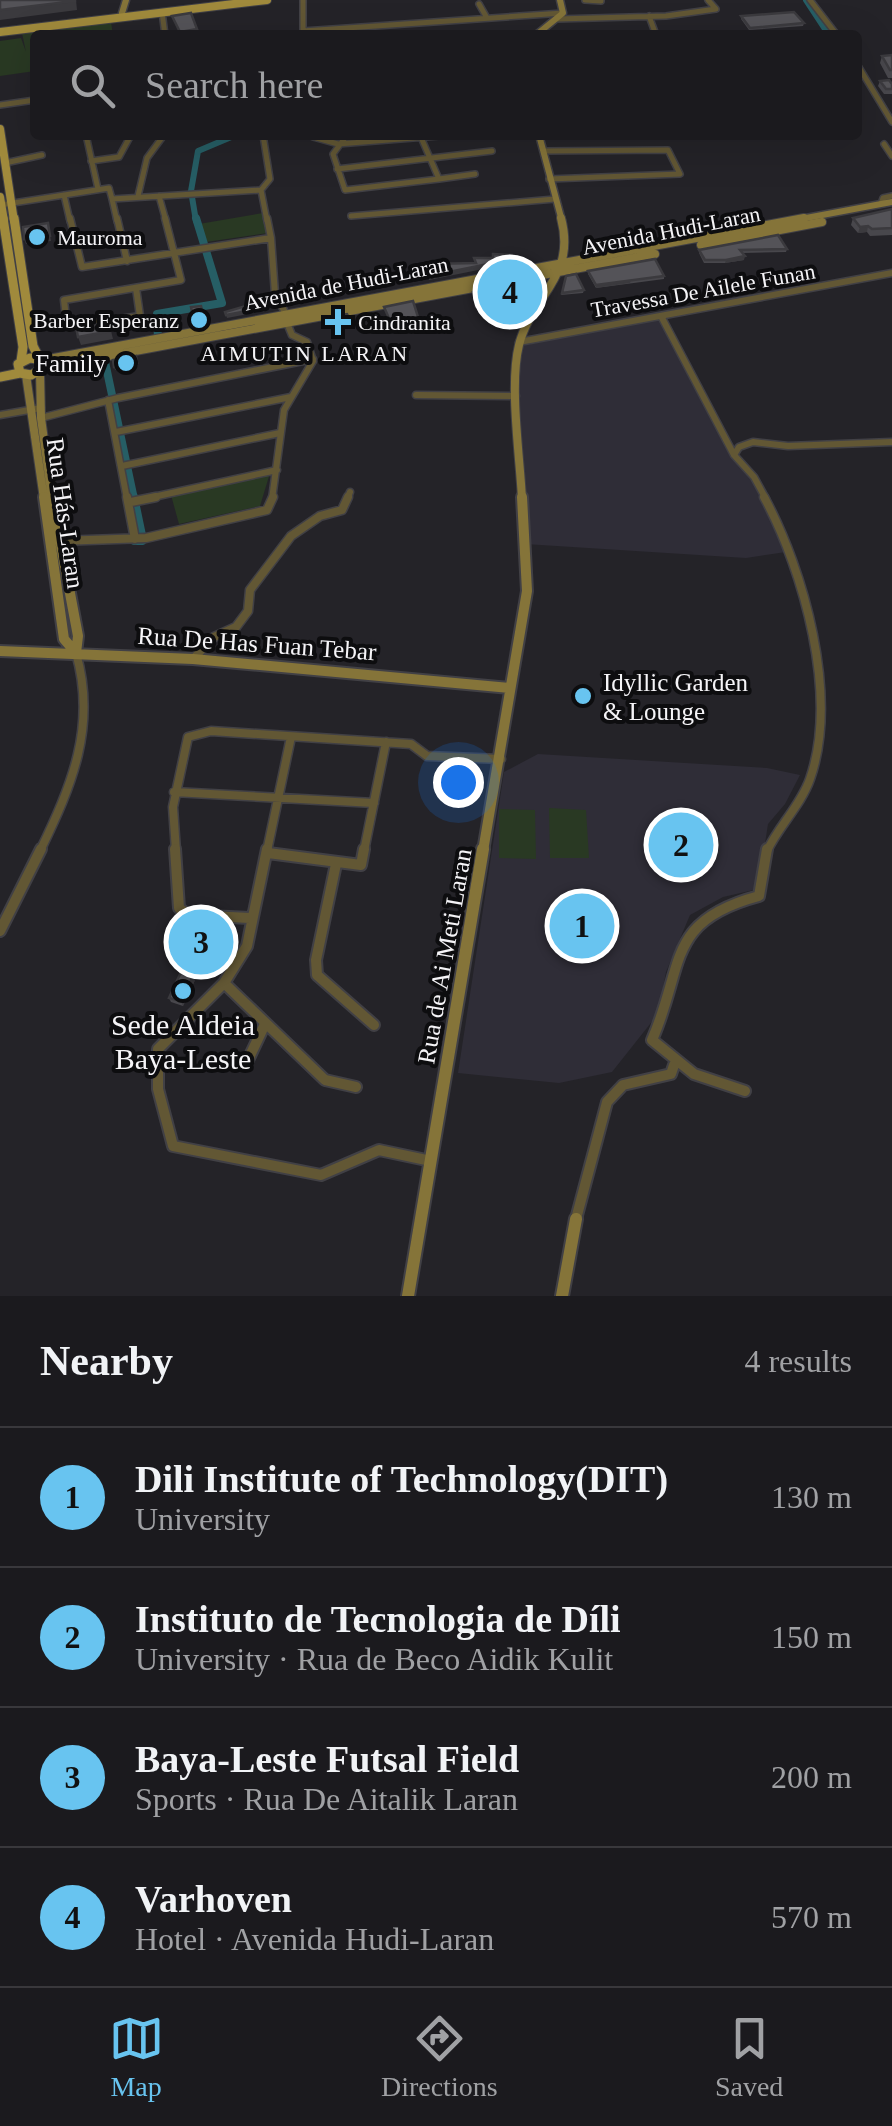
<!DOCTYPE html>
<html lang="en">
<head>
<meta charset="utf-8">
<style>
  :root { --surface:#1b1a1e; --page:#242327; --text:#f1f3f6; --muted:#a0a1a4; --line:#39383c; --accent:#68c4f0 }
  body { margin:0; font-family:"Times New Roman",serif; background:var(--page); color:var(--text) }
  .you { position:absolute; left:458px; top:782px; width:35px; height:35px; margin:-25px; border:8px solid #fff; border-radius:50%; background:#1a73e8; box-shadow:0 0 0 15px #1a73e833 }
  .badge { display:grid; place-items:center; width:65px; height:65px; border-radius:50%; background:var(--accent); color:#111; font-size:32px; font-weight:700 }
  .pin { position:absolute; translate:-50% -50%; border:5px solid #fff; box-shadow:0 2px 10px #0006 }
  .list { margin:0; padding:0; list-style:none }
  h2 { display:flex; justify-content:space-between; align-items:center; height:130px; margin:0; padding:0 40px; font-size:42px }
  h2 small { font-size:32px; font-weight:400; color:var(--muted) }
  .list li { display:grid; grid-template-columns:65px 1fr auto; gap:30px; align-items:center; box-sizing:border-box; height:140px; padding:0 40px; border-top:2px solid var(--line) }
  .list b { display:block; font-size:38px; white-space:nowrap }
  .list p { margin:0; font-size:32px; white-space:nowrap; color:var(--muted) }
  .list em { font-size:32px; font-style:normal; color:var(--muted) }
  .icon { flex:none; width:55px; height:55px; fill:none; stroke:currentColor; stroke-width:2; stroke-linecap:round; stroke-linejoin:round }
  .map { position:relative; flex:none; width:892px; height:1296px; overflow:hidden }
  .search { position:absolute; background:var(--surface); box-shadow:0 10px 40px #0002; left:30px; right:30px; top:30px; height:110px; display:flex; align-items:center; gap:25px; box-sizing:border-box; padding:0 35px; border-radius:10px; color:var(--muted); font-size:38px }
  .sheet { height:690px; background:var(--surface) }
  nav { display:flex; justify-content:space-around; align-items:center; box-sizing:border-box; height:140px; border-top:2px solid var(--line); background:var(--surface); font-size:28px; color:var(--muted) }
  nav a { display:grid; justify-items:center; gap:5px }
  nav .on { color:var(--accent) }
  .map>svg:first-child { display:block }
  .built { fill:#2f2d37 }
  .green { fill:#293923 }
  .lines { fill:none; stroke-linecap:round; stroke-linejoin:round }
  .canal-far2 { stroke:#265e65; stroke-width:6 }
  .canal-far1 { stroke:#265e65; stroke-width:8 }
  .canal { stroke:#265e65; stroke-width:10 }
  .street-far3-casing { stroke:#414045; stroke-width:8 }
  .street-far2-casing { stroke:#414045; stroke-width:9 }
  .street-far1-casing { stroke:#414045; stroke-width:11 }
  .street-casing { stroke:#414045; stroke-width:14 }
  .secondary-far3-casing { stroke:#414045; stroke-width:9 }
  .secondary-far2-casing { stroke:#414045; stroke-width:10 }
  .secondary-far1-casing { stroke:#414045; stroke-width:14 }
  .secondary-casing { stroke:#414045; stroke-width:16 }
  .primary-far1-casing { stroke:#414045; stroke-width:10 }
  .primary-casing { stroke:#414045; stroke-width:11 }
  .street-far3 { stroke:#625734; stroke-width:5 }
  .street-far2 { stroke:#625734; stroke-width:6 }
  .street-far1 { stroke:#625734; stroke-width:8 }
  .street { stroke:#625734; stroke-width:10 }
  .secondary-far3 { stroke:#857439; stroke-width:6 }
  .secondary-far2 { stroke:#857439; stroke-width:8 }
  .secondary-far1 { stroke:#857439; stroke-width:10 }
  .secondary { stroke:#857439; stroke-width:12 }
  .primary-far1 { stroke:#a08a3c; stroke-width:8 }
  .primary { stroke:#a08a3c; stroke-width:9 }
  .wall { fill:#48474c }
  .shaded-wall { fill:#3b3a3e }
  .building { fill:#545358; stroke:#3b3a3e; stroke-width:2.5 }
  .poi-dot { fill:#68c4f0; stroke:#0d0d0f; stroke-width:4 }
  .labels { text-anchor:middle; stroke-width:8; stroke-linejoin:round; paint-order:stroke }
  .far-street-label { font-size:22px; fill:#f5f4f7; stroke:#0d0d0f }
  .far-poi-label { font-size:22px; fill:#f5f4f7; stroke:#0d0d0f; text-anchor:start }
  .far-neighbourhood-label { font-size:22px; letter-spacing:2.5px; fill:#f5f4f7; stroke:#0d0d0f }
  .poi-label { font-size:25px; fill:#f5f4f7; stroke:#0d0d0f; text-anchor:end }
  .street-label { font-size:25px; fill:#f5f4f7; stroke:#0d0d0f }
  .near-poi-label { font-size:30px; fill:#f5f4f7; stroke:#0d0d0f }
</style>
</head>
<body>
<div class="map">
<svg width="892" height="1296" viewBox="0 0 892 1296">
  <rect width="100%" height="100%" fill="#242328"/>
  <path class="built" d="M657,319L670,334L737,458L756,477L793,551L746,558L525,544L515,366L521,346Z
    M538,754L767,768L800,775L785,804L768,824L758,889L723,897L690,915L666,972L658,1014L612,1072L559,1083L458,1073L504,772Z"/>
  <path class="green" d="M111,22L113,35H35V71L0,76V41L21,38L26,52L22,33Z
    M263,213L268,233L206,242L199,224Z
    M270,473L260,506L179,524L171,495Z
    M549,808L586,810L589,858H550Z
    M499,809L535,810L536,859L499,858Z
    M189,918L225,921L213,967L177,963Z"/>
  <g class="lines">
    <path class="canal-far2" d="M806,0L829,35
      M196,221L191,191L198,151L236,135"/>
    <path class="canal-far1" d="M158,339L157,314L222,303L196,218
      M104,357L134,499"/>
    <path class="canal" d="M133,497L142,540H134"/>
    <g class="street-far3-casing">
      <path id="street-far3" d="M303,0V31L563,13
        M585,0L601,1
        M810,0L837,35
        M479,4L487,18
        M162,12L165,35
        M649,16L656,35
        M557,19L666,16L716,9L708,0
        M278,35H286
        M857,64L892,122
        M0,105L35,100
        M86,135L98,189
        M316,135L313,137L338,144L451,135
        M347,135L333,154L345,190L439,179L420,135
        M884,144L892,156
        M544,151L668,150L680,174L549,179
        M91,161L119,157L131,135
        M5,163L42,155
        M337,169L492,151
        M439,179L475,174
        M261,190L270,179L263,135
        M261,190L267,221
        M64,195L70,221
        M138,196L147,158L164,135
        M159,196L166,221
        M112,199L117,221
        M881,204L883,198L892,196
        M0,205L109,188L112,199L261,190
        M351,216L555,199"/>
    </g>
    <g class="street-far2-casing">
      <path id="street-far2" d="M70,218L82,267L271,238L275,294L286,314
        M117,218L127,261
        M267,218L271,238
        M136,288L140,316L67,327L64,300L181,280L165,218
        M661,316L734,455L754,477L766,499
        M519,342L892,273
        M416,395L516,396
        M108,400L127,499
        M0,415L41,408
        M41,418L118,398L313,359
        M116,432L291,397
        M734,455L739,447L753,442L788,446L892,442
        M122,466L280,433
        M144,499L277,470
        M272,499L284,410L313,361L307,342L292,335L287,323
        M347,499L350,492"/>
    </g>
    <g class="street-far1-casing">
      <path id="street-far1" d="M127,497L135,539
        M764,497C804,571 839,696 810,779C801,805 778,827 767,851
        M131,502L156,497
        M59,541L146,538L267,510L273,497
        M193,659L214,637L236,627L248,611L250,590L291,536L320,516L342,510L348,497
        M174,792L374,803
        M40,851C72,785 97,726 76,653
        M176,851L173,807L188,737L211,731L411,744L427,756L501,759
        M267,851L291,737
        M364,851L386,742"/>
    </g>
    <g class="street-casing">
      <path id="street" d="M175,849L179,908L188,915L250,918
        M267,849L247,946L224,983L158,1049V1089L173,1146L321,1175L379,1150L431,1161
        M268,853L361,865L364,849
        M336,864L316,960L317,975L374,1025
        M0,931L41,849
        M224,983L325,1080L356,1087
        M248,1060L265,1024
        M745,1091L694,1074L652,1040C685,965 665,921 759,896L767,849
        M576,1219L607,1102L623,1085L671,1074L674,1065"/>
    </g>
    <g class="secondary-far3-casing">
      <path id="secondary-far3" d="M122,13L126,0
        M536,35L563,13L560,0
        M539,135L562,221
        M790,221L892,202"/>
    </g>
    <g class="secondary-far2-casing">
      <path id="secondary-far2" d="M701,245L822,222
        M43,360L804,218
        M87,360L655,254
        M40,372L41,418L52,499
        M26,375L44,499
        M522,499C520,457 509,385 519,345C531,296 577,278 561,218"/>
    </g>
    <g class="secondary-far1-casing">
      <path id="secondary-far1" d="M44,497L64,639L76,653
        M52,497L78,636L76,653
        M0,651L193,659L510,688
        M483,851L527,591L522,497"/>
    </g>
    <g class="secondary-casing">
      <path id="secondary" d="M408,1296L483,849
        M562,1296L576,1219"/>
    </g>
    <g class="primary-far1-casing">
      <path id="primary-far1" d="M0,32L267,0
        M0,129L14,221
        M0,197L4,221"/>
    </g>
    <g class="primary-casing">
      <path id="primary" d="M3,218L23,347L21,361
        M14,218L33,346L39,358
        M30,358L43,360L44,368L31,375L20,373L18,364Z
        M0,377L20,373"/>
    </g>
    <use href="#street-far3" class="street-far3"/>
    <use href="#street-far2" class="street-far2"/>
    <use href="#street-far1" class="street-far1"/>
    <use href="#street" class="street"/>
    <use href="#secondary-far3" class="secondary-far3"/>
    <use href="#secondary-far2" class="secondary-far2"/>
    <use href="#secondary-far1" class="secondary-far1"/>
    <use href="#secondary" class="secondary"/>
    <use href="#primary-far1" class="primary-far1"/>
    <use href="#primary" class="primary"/>
  </g>
  <path class="wall" d="M741,16L804,23L803,26L749,30L741,19Z
    M892,55V78H888L880,63L882,56Z
    M880,81L892,84V94H884L878,86Z
    M892,209V235L870,236L867,232L858,233L851,225L853,218Z
    M787,249L786,252L742,253L744,260L725,263H704L699,253V250Z
    M588,271L664,276V279L596,288L588,274Z
    M530,290V294L495,299L496,307L475,308L473,296V292Z
    M584,290L583,293L561,295L562,293Z
    M195,980L183,1006L171,1002L169,998Z"/>
  <path class="shaded-wall" d="M76,0L77,10L0,20V10Z
    M197,29L198,35H180V32Z
    M48,223L51,241L26,244L24,239Z
    M868,226L867,232L858,233L860,227Z
    M745,256L744,260L725,263L726,260Z
    M513,259V263L429,280V276Z
    M631,280L630,283L596,288V285Z
    M530,290V294L493,300L494,295Z
    M258,309L259,312L227,318L226,315Z
    M349,318V324L330,327L329,322Z
    M419,320V326L392,330V325Z
    M111,331L113,339L81,345L78,337Z
    M137,363L138,366L115,370L114,367Z
    M193,976L195,980L183,1006L181,1001Z"/>
  <path class="building" d="M0,0H75V1L0,10Z
    M794,12L804,23L750,28L741,16Z
    M191,13L197,29L180,32L172,16Z
    M892,55V70H890L882,56Z
    M889,80L892,84V89H886L880,81Z
    M892,209V228L872,229L868,226L860,227L853,218Z
    M48,223L50,236L24,239L23,227Z
    M778,235L787,249L740,250L745,256L726,260H705L699,250Z
    M493,254L512,255L513,259L429,276L428,264L476,263L474,258H493Z
    M655,259L664,276L596,285L588,271Z
    M576,274L584,290L562,293L566,276Z
    M526,282L530,290L494,295L497,303L476,304L473,292Z
    M304,292L307,300L295,302L292,294Z
    M413,301L419,320L392,325L384,307Z
    M256,303L258,309L226,315L225,312Z
    M201,306L204,319L194,321L191,307Z
    M347,314L349,318L329,322L327,317Z
    M109,322L111,331L78,337L76,327Z
    M136,356L137,363L114,367L113,360Z
    M181,972L193,976L181,1001L169,998Z"/>
  <g class="poi-dot">
    <circle cx="37" cy="237" r="10"/>
    <circle cx="199" cy="320" r="10"/>
    <path d="M333 307h10v10h10v10h-10v10h-10v-10h-10v-10h10z"/>
    <circle cx="126" cy="363" r="10"/>
    <circle cx="583" cy="696" r="10"/>
    <circle cx="183" cy="991" r="10"/>
  </g>
  <g class="labels">
    <g class="far-street-label">
      <text transform="translate(671 230) rotate(-11)" y="8">Avenida Hudi-Laran</text>
      <text transform="translate(346 283) rotate(-11)" y="8">Avenida de Hudi-Laran</text>
      <text transform="translate(703 290) rotate(-10)" y="8">Travessa De Ailele Funan</text>
    </g>
    <g class="far-poi-label">
      <text x="57" y="245">Mauroma</text>
      <text x="179" y="328" text-anchor="end">Barber Esperanz</text>
      <text x="358" y="330">Cindranita</text>
    </g>
    <g class="far-neighbourhood-label">
      <text x="305" y="361">AIMUTIN LARAN</text>
    </g>
    <g class="poi-label">
      <text x="106" y="372">Family</text>
      <text x="603" y="691" text-anchor="start">Idyllic Garden<tspan x="603" dy="29">&amp; Lounge</tspan></text>
    </g>
    <g class="street-label">
      <text transform="translate(66 513) rotate(82)" y="9">Rua Hás-Laran</text>
      <text transform="translate(257 643) rotate(4)" y="9">Rua De Has Fuan Tebar</text>
      <text transform="translate(444 956) rotate(-80)" y="9">Rua de Ai Meti Laran</text>
    </g>
    <g class="near-poi-label">
      <text x="183" y="1035">Sede Aldeia<tspan x="183" dy="34">Baya-Leste</tspan></text>
    </g>
  </g>
</svg>
<div class="you"></div>
<div class="pin badge" style="left:582px;top:926px">1</div>
<div class="pin badge" style="left:681px;top:845px">2</div>
<div class="pin badge" style="left:201px;top:942px">3</div>
<div class="pin badge" style="left:510px;top:292px">4</div>
<div class="search"><svg class="icon" aria-label="search" viewBox="0 0 24 24"><circle cx="10" cy="10" r="6"/><path d="M15 15l6 6"/></svg>Search here</div>
</div>
<section class="sheet">
<h2>Nearby<small>4 results</small></h2>
<ul class="list">
<li><span class="badge">1</span><div><b>Dili Institute of Technology(DIT)</b><p>University</p></div><em>130 m</em></li>
<li><span class="badge">2</span><div><b>Instituto de Tecnologia de Díli</b><p>University · Rua de Beco Aidik Kulit</p></div><em>150 m</em></li>
<li><span class="badge">3</span><div><b>Baya-Leste Futsal Field</b><p>Sports · Rua De Aitalik Laran</p></div><em>200 m</em></li>
<li><span class="badge">4</span><div><b>Varhoven</b><p>Hotel · Avenida Hudi-Laran</p></div><em>570 m</em></li>
</ul>
</section>
<nav>
<a class="on"><svg class="icon" aria-label="map" viewBox="0 0 24 24"><path d="M3 6l6-2 6 2 6-2v14l-6 2-6-2-6 2zM9 4v14M15 6v14"/></svg>Map</a>
<a><svg class="icon" aria-label="directions" viewBox="0 0 24 24"><path d="M12 3l9 9-9 9-9-9zM9 14v-3h6M13 9l2 2-2 2"/></svg>Directions</a>
<a><svg class="icon" aria-label="saved" viewBox="0 0 24 24"><path d="M7 4h10v16l-5-4-5 4z"/></svg>Saved</a>
</nav>
</body>
</html>
